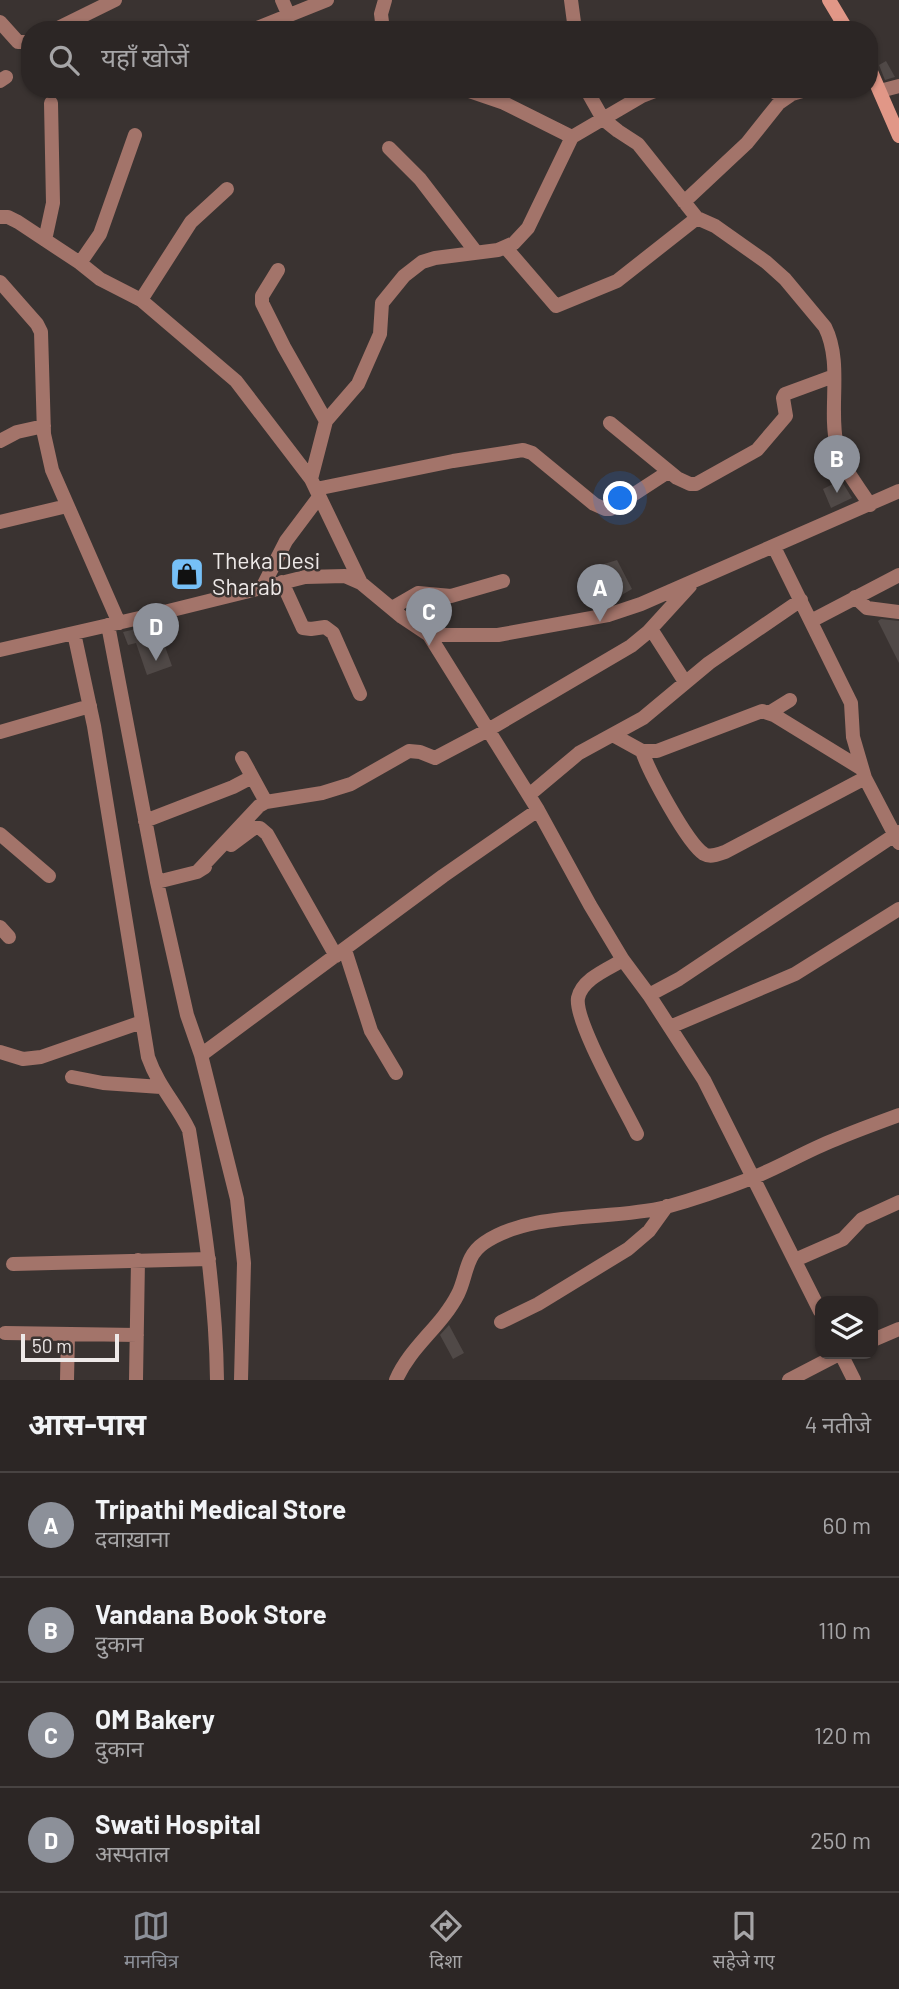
<!DOCTYPE html>
<html lang="hi">
<head>
<meta charset="utf-8">
<style>
  :root { --surface:#2c2625; --page:#342e2d; --text:#f1f3f6; --muted:#a6a5a7; --line:#484342; --accent:#8c9099 }
  body { margin:0; font-family:Barlow,"Noto Sans Devanagari",sans-serif; background:var(--page); color:var(--text) }
  .controls { position:absolute; right:21px; bottom:21px; display:grid; overflow:hidden; border-radius:14px; box-shadow:0 2px 5px #0004 }
  .controls button { width:63px; height:63px; display:grid; place-items:center; padding:0; border:0; border-bottom:2px solid var(--line); background:var(--surface); color:var(--text); font:35px sans-serif }
  .scale { position:absolute; left:21px; bottom:18px; width:98px; box-sizing:border-box; padding-left:7px; border:4px solid #eee9e8; border-top:0; font-size:19px; line-height:24px; white-space:nowrap; color:#eee9e8; -webkit-text-stroke:5px #3a3331; paint-order:stroke }
  .you { position:absolute; left:621px; top:499px; width:24px; height:24px; margin:-18px; border:5px solid #fff; border-radius:50%; background:#1a73e8; box-shadow:0 0 0 10px #1a73e833 }
  .badge { display:grid; place-items:center; width:46px; height:46px; border-radius:50%; background:var(--accent); color:#fff; font-size:23px; font-weight:700 }
  .pin { position:absolute; translate:-50% -58px; filter:drop-shadow(0 2px 4px #0008) }
  .pin::after { content:''; position:absolute; top:37px; width:24px; height:21px; background:inherit; clip-path:polygon(0 0,100% 0,50% 100%) }
  .list { margin:0; padding:0; list-style:none }
  h2 { display:flex; justify-content:space-between; align-items:center; height:91px; margin:0; padding:0 28px; font-size:30px }
  h2 small { font-size:23px; font-weight:400; color:var(--muted) }
  .list li { display:grid; grid-template-columns:46px 1fr auto; gap:21px; align-items:center; box-sizing:border-box; height:105px; padding:0 28px; border-top:2px solid var(--line) }
  .list b { display:block; font-size:26px; white-space:nowrap }
  .list p { margin:0; font-size:23px; white-space:nowrap; color:var(--muted) }
  .list em { font-size:23px; font-style:normal; color:var(--muted) }
  .icon { flex:none; width:38px; height:38px; fill:none; stroke:currentColor; stroke-width:2; stroke-linecap:round; stroke-linejoin:round }
  .map { position:relative; flex:none; width:899px; height:1380px; overflow:hidden }
  .search { position:absolute; background:var(--surface); box-shadow:0 2px 5px #0004; left:21px; right:21px; top:21px; height:77px; display:flex; align-items:center; gap:18px; box-sizing:border-box; padding:0 24px; border-radius:28px; color:var(--muted); font-size:26px }
  .sheet { height:511px; background:var(--surface) }
  nav { display:flex; justify-content:space-around; align-items:center; box-sizing:border-box; height:98px; border-top:2px solid var(--line); background:var(--surface); font-size:19px; color:var(--muted) }
  nav a { display:grid; justify-items:center; gap:4px }
  nav .on { color:var(--accent) }
  .map>svg:first-child { display:block }
  .building { fill:#504947 }
  .lines { fill:none; stroke-linecap:round; stroke-linejoin:round }
  .street { stroke:#a3746a; stroke-width:14 }
  .secondary { stroke:#e19787; stroke-width:14 }
  .labels { text-anchor:middle; stroke-width:5; stroke-linejoin:round; paint-order:stroke }
  .poi-label { font-size:23px; fill:#eee9e8; stroke:#3a3331; text-anchor:start }
</style>
</head>
<body>
<div class="map">
<svg width="899" height="1380" viewBox="0 0 899 1380">
  <rect width="100%" height="100%" fill="#3a3331"/>
  <path class="building" d="M886,61L895,77L885,80L879,65Z
    M841,480L852,498L831,508L823,489Z
    M617,560L632,589L620,596L604,564Z
    M881,619L899,621V663L878,621Z
    M158,627L172,666L147,675L136,643L128,645L123,632L140,628L141,632Z
    M449,1325L464,1353L453,1359L440,1335Z"/>
  <g class="lines">
    <path class="street" d="M282,0L289,16
      M571,0L575,30
      M0,22L18,42H30
      M54,30L115,0
      M252,30L327,0
      M383,30L381,14L385,0
      M0,81L6,77
      M463,89L504,103L572,137
      M586,89L603,119L618,131L638,144L697,218L715,226L766,262L785,279L825,327C843,363 828,409 837,447C842,468 859,487 870,505
      M769,89L785,98
      M880,91L899,86
      M389,148L420,179L476,252
      M684,202L747,143L779,103L792,94L809,89
      M0,217H8L18,222L80,263L100,279L141,300L236,381L311,479L361,583
      M45,240L53,203L51,103
      M506,248L556,306L617,281L697,218
      M80,263L100,234L135,135
      M278,270L262,296V303L284,347L326,421
      M0,282L37,324L41,332L44,434L52,470L119,623
      M141,300L191,222L227,189
      M610,423L677,478L690,484H696L757,450L786,416L783,398L785,394L834,376
      M0,441L17,432L44,426
      M311,479L326,421L358,384L380,334L382,303L404,276L422,262L435,258L498,250L514,243L528,228L572,137L642,96L660,89
      M316,489L453,461L523,450L532,453L594,504L605,509H611L668,472
      M0,522L67,506
      M774,547L851,703L853,737L865,778L899,843
      M282,582L303,628L311,629L325,627L333,633L360,694
      M262,588L286,541L319,497
      M855,597L867,608L899,612
      M392,608L418,593L451,596L503,581
      M811,621L899,575
      M108,625L157,882L187,1015L201,1055
      M651,629L685,682
      M74,633L94,726L148,1057C159,1088 176,1103 189,1130C203,1214 216,1295 217,1380
      M429,635L538,810L590,905L623,960L649,995L704,1080L820,1311
      M0,650L148,616L305,577L345,576L361,583L402,617L429,635H498L608,615L641,604L899,491
      M769,713L790,700
      M0,732L90,706
      M613,735L642,751H657L762,711L774,715L862,769
      M642,751C649,772 687,843 704,854C711,858 718,854 725,852L865,778
      M242,758L266,802
      M529,795L579,753L643,718L709,663L801,600
      M145,821L233,787L252,777
      M0,834L49,876
      M231,845L254,828H260L267,834L336,956
      M197,872L259,806L266,802L322,793L351,784L409,751L420,752L435,758L488,730L631,646L648,632L690,586
      M157,882L197,872L205,867
      M0,927L9,937
      M345,950L371,1031L396,1073
      M623,960C608,969 582,979 578,998C574,1021 625,1109 637,1134
      M649,995L679,979L899,832
      M670,1027L795,974L899,909
      M0,1052L23,1059L41,1057L142,1022
      M72,1077L103,1083L161,1087
      M795,1260L843,1239L862,1219L899,1202
      M13,1264L209,1259
      M501,1322L538,1304L628,1249L649,1231L667,1206
      M5,1333L137,1335
      M873,1340L899,1329
      M841,1354L854,1380
      M67,1380L68,1334
      M136,1380L138,1260
      M241,1380L244,1263L237,1199L201,1055L443,876L538,810
      M396,1380C410,1347 442,1326 458,1294C467,1276 465,1256 484,1243C532,1210 611,1221 666,1207C695,1199 724,1189 752,1178C780,1167 806,1151 834,1140C855,1131 877,1123 899,1115
      M789,1380L839,1354"/>
    <path class="secondary" d="M829,0L847,30
      M869,67L899,136"/>
  </g>
  <defs>
    <g id="shop-square" transform="scale(1.75)"><rect x="-9" y="-9" width="18" height="18" rx="4" fill="#76c0f7" stroke="#3a3331"/><path d="M-5-2.5h2.3a2.7 3.5 0 0 1 5.4 0H5L5.5 6h-11ZM-1.5-2.5h3a1.5 2.3 0 0 0-3 0Z" fill="#111"/></g>
  </defs>
  <g fill-rule="evenodd">
    <use href="#shop-square" x="187" y="574"/>
  </g>
  <g class="labels">
    <g class="poi-label">
      <text x="212" y="569">Theka Desi<tspan x="212" dy="26">Sharab</tspan></text>
    </g>
  </g>
</svg>
<div class="controls">
<button><svg class="icon" aria-label="layers" viewBox="0 0 24 24"><path d="M12 4l9 5-9 5-9-5zM3 14l9 5 9-5"/></svg></button>
</div>
<div class="scale">50 m</div>
<div class="you"></div>
<div class="pin badge" style="left:600px;top:622px">A</div>
<div class="pin badge" style="left:837px;top:493px">B</div>
<div class="pin badge" style="left:429px;top:646px">C</div>
<div class="pin badge" style="left:156px;top:661px">D</div>
<div class="search"><svg class="icon" aria-label="search" viewBox="0 0 24 24"><circle cx="10" cy="10" r="6"/><path d="M15 15l6 6"/></svg>यहाँ खोजें</div>
</div>
<section class="sheet">
<h2>आस-पास<small>4 नतीजे</small></h2>
<ul class="list">
<li><span class="badge">A</span><div><b>Tripathi Medical Store</b><p>दवाख़ाना</p></div><em>60 m</em></li>
<li><span class="badge">B</span><div><b>Vandana Book Store</b><p>दुकान</p></div><em>110 m</em></li>
<li><span class="badge">C</span><div><b>OM Bakery</b><p>दुकान</p></div><em>120 m</em></li>
<li><span class="badge">D</span><div><b>Swati Hospital</b><p>अस्पताल</p></div><em>250 m</em></li>
</ul>
</section>
<nav>
<a class="on"><svg class="icon" aria-label="map" viewBox="0 0 24 24"><path d="M3 6l6-2 6 2 6-2v14l-6 2-6-2-6 2zM9 4v14M15 6v14"/></svg>मानचित्र</a>
<a><svg class="icon" aria-label="directions" viewBox="0 0 24 24"><path d="M12 3l9 9-9 9-9-9zM9 14v-3h6M13 9l2 2-2 2"/></svg>दिशा</a>
<a><svg class="icon" aria-label="saved" viewBox="0 0 24 24"><path d="M7 4h10v16l-5-4-5 4z"/></svg>सहेजे गए</a>
</nav>
</body>
</html>
